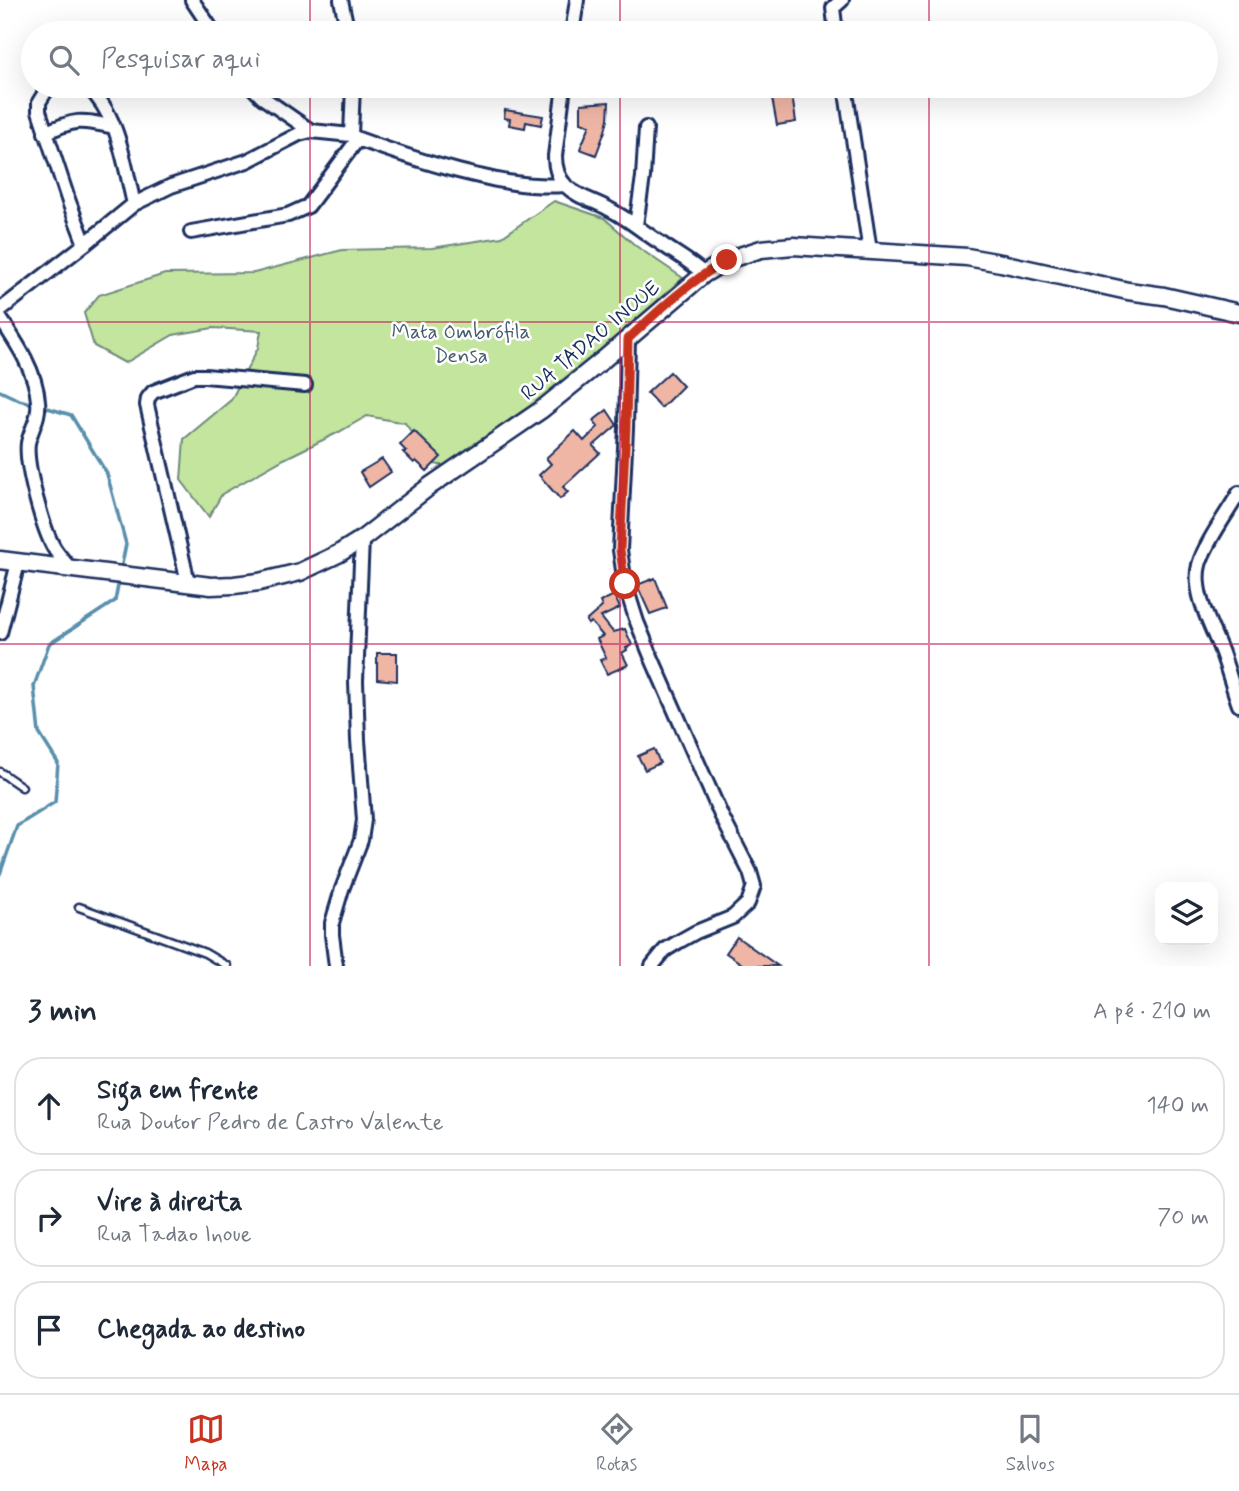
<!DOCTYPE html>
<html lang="pt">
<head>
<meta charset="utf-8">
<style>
  :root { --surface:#fff; --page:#f6f6f7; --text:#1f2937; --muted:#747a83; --line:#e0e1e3; --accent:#c8321e }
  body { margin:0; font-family:Mynerve,sans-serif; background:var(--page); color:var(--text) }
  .controls { position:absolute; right:21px; bottom:21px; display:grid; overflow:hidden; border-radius:14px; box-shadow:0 7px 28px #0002 }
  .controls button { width:63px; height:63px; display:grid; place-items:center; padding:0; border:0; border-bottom:2px solid var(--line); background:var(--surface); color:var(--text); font:35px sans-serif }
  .stop { position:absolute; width:21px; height:21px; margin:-16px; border:5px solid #c8321e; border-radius:50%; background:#fff }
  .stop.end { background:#c8321e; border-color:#fff; box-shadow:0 2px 7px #0008 }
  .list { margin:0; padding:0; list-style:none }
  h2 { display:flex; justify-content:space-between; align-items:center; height:91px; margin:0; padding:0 28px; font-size:30px }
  h2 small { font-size:23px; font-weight:400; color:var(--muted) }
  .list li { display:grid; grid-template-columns:46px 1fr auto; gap:21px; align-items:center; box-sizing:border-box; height:98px; margin:0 14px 14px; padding:0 14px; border:2px solid var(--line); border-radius:28px }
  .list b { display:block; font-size:26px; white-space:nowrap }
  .list p { margin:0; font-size:23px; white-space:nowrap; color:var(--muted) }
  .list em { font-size:23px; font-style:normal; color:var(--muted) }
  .icon { flex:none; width:38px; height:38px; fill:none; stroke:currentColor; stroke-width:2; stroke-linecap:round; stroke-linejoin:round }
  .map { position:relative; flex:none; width:1239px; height:966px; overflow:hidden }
  .search { position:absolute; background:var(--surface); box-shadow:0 7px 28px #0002; left:21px; right:21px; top:21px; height:77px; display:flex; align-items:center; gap:18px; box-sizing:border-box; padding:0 24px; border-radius:38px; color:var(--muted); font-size:26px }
  .sheet { height:427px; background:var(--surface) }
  nav { display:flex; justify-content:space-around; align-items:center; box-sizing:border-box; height:98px; border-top:2px solid var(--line); background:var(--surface); font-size:19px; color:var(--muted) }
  nav a { display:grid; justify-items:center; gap:4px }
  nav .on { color:var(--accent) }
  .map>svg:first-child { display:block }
  .green { fill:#c3e59e; stroke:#6f8a7e; stroke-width:2 }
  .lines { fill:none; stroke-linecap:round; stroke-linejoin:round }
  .stream { stroke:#598fad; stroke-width:3.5 }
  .building { fill:#efb6a6; stroke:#1b2f5e; stroke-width:2 }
  .service-casing { stroke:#1b2f5e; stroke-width:11 }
  .minor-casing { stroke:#1b2f5e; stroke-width:18 }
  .tertiary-casing { stroke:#1b2f5e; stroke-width:21 }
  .service { stroke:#fff; stroke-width:6 }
  .minor { stroke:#fff; stroke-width:12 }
  .tertiary { stroke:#fff; stroke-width:16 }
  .route { stroke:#c8321e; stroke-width:9 }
  .grid { fill:none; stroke:#c2185b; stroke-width:2; stroke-opacity:0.55 }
  .labels { text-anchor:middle; stroke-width:5; stroke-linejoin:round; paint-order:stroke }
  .park-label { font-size:21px; fill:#455c6e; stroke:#fff }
  .street-label { font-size:21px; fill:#1b2f5e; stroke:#fff }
</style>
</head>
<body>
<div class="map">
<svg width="1239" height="966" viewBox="0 0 1239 966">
  <rect width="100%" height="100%" fill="#fff"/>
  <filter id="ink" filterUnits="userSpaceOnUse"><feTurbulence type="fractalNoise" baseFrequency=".0143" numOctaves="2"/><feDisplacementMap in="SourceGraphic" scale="14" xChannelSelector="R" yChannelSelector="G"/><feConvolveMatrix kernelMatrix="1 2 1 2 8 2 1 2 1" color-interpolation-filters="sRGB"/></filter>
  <g filter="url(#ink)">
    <path class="green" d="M554,201L604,218L636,246L683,278L513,429L453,467L434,464L405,423L367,416L339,432L284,459L222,494L209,517L181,480L184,439L231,400L258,348L261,331L213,328L173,335L125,363L94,346L84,313L99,295L165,274L254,273L342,250L432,248L502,237Z"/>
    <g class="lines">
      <path class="stream" d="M0,391L19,400L34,404
        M41,406L71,415L107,474L126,544L121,569
        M0,874L17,826L55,802L58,763L39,733L34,686L49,644L115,601L119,580"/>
    </g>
    <path class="building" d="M792,95L796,122L777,125L772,98Z
      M609,102L608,119L605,131L596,155L580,149L590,125L581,122V104Z
      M505,110L543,116L541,125L526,122L525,128L509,125L510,119L504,118Z
      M670,372L683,386L661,408L647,393Z
      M607,410L617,425L593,446L600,453L563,487L568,492L560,499L539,475L551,464L546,458L575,431L584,441L598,427L593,421Z
      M414,431L441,457L427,471L416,461L414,463L403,452L406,451L400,445Z
      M382,459L391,472L369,487L360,472Z
      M655,578L667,608L650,614L637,585Z
      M614,595L620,608L601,617L613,632L625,629L632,645L626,648L627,650L622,653L628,665L607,674L600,660L606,658L597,639L603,636L591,622L588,624L586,621L602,607L600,602Z
      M377,653H397V681L377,679Z
      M654,749L660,763L645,770L638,756Z
      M737,937L778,966H745L726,953Z"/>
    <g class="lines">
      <g class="service-casing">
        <path id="service" d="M0,772L22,787
          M79,907L205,953L227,966"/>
      </g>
      <g class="minor-casing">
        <path id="minor" d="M192,0L214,33
          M341,0L348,33
          M572,33L577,0
          M836,33L833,8L842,0
          M49,86L39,102V111L69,202L85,244
          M87,86C119,115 124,163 134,204
          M251,86L262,97L311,131
          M353,86L351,135L358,139C391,151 424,162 458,171C494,180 527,188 565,185
          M564,86L555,156C555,167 557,177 566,186C577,197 595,201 609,209C627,218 642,231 659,242C674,253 690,261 704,274
          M845,86L870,251
          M45,133C77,118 81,120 114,127
          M636,225L643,177L646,128
          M191,232L288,215L308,206L358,139
          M0,310L85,244L134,204L171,186L247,161L299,134L311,131L351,135
          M0,318C16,342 36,371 38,401C40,417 31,429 28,443C25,465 43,529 54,548C59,556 66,563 71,570
          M628,339L626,428L620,550L625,584L637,622L653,661L721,815L750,872L754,886L748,903L733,917L696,932L678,942L665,950L652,966
          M1239,493C1228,512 1204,545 1199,565C1192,593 1212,627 1222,653C1228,670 1233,688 1239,705
          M188,582L147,405L148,398L153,392L194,376H205L305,385
          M0,633L18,563
          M336,966L332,935V923L342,889L361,840L364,820L358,740L356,681L362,539"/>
      </g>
      <g class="tertiary-casing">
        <path id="tertiary" d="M0,560L211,586L234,585L259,582L300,572L338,554L362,539L430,486L541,410L604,359L704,274L727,260L761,249L793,246L967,257L1001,263L1128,291L1164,296L1239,313"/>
      </g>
      <use href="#service" class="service"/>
      <use href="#minor" class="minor"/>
      <use href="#tertiary" class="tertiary"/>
    </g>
  </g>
  <g class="lines" filter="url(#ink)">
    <path class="route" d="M625,584L620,550L626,428L628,339C659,310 690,281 727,260"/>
  </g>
  <path class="grid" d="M310,0V33M620,0V33M929,0V33M310,86V966M620,86V966M929,86V966M0,322H1239M0,644H1239"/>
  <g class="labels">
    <g class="park-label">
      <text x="461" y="338">Mata Ombrófila<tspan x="461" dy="24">Densa</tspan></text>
    </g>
    <g class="street-label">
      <text transform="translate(590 340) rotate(-40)" y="7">RUA TADAO INOUE</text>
    </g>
  </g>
</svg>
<div class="controls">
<button><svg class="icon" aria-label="layers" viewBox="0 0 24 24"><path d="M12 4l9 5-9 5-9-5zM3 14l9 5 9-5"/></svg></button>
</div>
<div class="stop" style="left:625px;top:584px"></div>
<div class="stop end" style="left:727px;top:260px"></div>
<div class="search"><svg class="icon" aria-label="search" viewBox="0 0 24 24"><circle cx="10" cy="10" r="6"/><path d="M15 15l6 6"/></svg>Pesquisar aqui</div>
</div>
<section class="sheet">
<h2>3 min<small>A pé · 210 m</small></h2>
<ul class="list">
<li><svg class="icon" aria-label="ahead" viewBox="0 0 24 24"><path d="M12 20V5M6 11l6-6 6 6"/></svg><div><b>Siga em frente</b><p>Rua Doutor Pedro de Castro Valente</p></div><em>140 m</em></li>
<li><svg class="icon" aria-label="right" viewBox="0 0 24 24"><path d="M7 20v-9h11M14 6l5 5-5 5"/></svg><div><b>Vire à direita</b><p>Rua Tadao Inoue</p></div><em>70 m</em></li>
<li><svg class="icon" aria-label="arrive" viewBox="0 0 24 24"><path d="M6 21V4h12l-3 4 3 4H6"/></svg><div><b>Chegada ao destino</b></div></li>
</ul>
</section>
<nav>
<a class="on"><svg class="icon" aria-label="map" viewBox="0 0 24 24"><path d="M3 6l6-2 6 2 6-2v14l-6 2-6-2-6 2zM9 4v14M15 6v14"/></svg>Mapa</a>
<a><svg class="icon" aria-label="directions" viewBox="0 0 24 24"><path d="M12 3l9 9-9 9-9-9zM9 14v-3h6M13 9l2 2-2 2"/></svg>Rotas</a>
<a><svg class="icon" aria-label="saved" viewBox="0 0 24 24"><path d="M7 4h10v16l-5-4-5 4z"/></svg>Salvos</a>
</nav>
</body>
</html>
